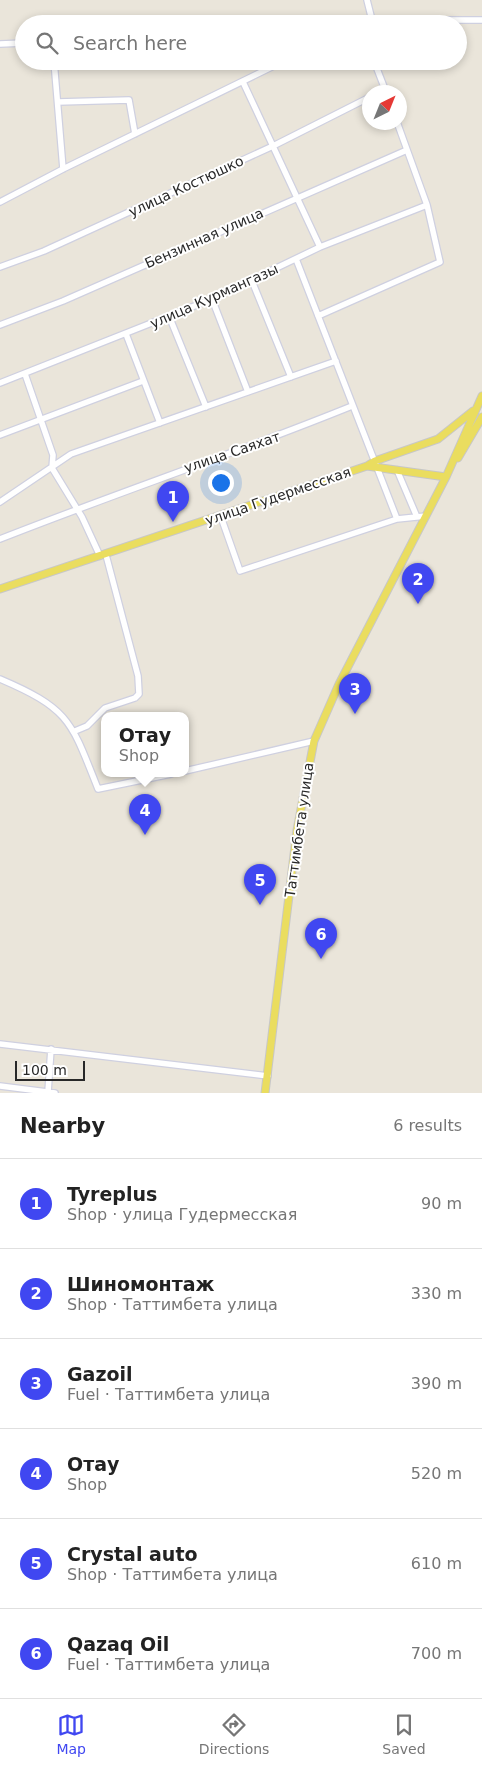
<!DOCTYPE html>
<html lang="en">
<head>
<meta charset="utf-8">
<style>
  :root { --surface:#fff; --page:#f6f6f6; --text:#222; --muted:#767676; --line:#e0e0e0; --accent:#4047f1 }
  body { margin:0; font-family:"DejaVu Sans",sans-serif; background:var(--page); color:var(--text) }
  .compass { position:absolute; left:362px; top:85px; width:45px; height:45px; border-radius:50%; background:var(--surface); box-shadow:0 2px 8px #0003; rotate:43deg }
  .scale { position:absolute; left:15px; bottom:12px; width:70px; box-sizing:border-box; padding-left:5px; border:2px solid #282828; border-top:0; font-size:14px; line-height:18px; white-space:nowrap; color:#282828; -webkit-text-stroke:4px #fff; paint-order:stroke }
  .you { position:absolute; left:220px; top:482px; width:18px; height:18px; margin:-12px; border:4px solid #fff; border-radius:50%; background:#1a73e8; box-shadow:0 0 0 8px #1a73e833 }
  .badge { display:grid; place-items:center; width:32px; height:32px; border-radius:50%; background:var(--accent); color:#fff; font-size:16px; font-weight:700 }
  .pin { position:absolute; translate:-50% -41px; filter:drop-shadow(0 1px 2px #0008) }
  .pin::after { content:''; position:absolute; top:26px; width:18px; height:15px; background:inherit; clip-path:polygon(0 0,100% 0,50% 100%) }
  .popup { position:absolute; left:101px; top:712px; width:88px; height:65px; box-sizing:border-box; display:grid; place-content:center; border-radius:10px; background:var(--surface); filter:drop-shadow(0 1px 4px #0005); font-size:16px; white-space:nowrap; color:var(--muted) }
  .popup b { font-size:19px; color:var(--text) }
  .popup::after { content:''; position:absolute; left:50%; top:100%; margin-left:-10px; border:10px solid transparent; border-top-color:var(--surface) }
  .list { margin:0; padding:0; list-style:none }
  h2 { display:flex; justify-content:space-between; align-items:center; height:65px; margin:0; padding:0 20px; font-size:21px }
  h2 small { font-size:16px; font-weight:400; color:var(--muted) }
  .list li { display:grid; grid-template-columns:32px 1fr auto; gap:15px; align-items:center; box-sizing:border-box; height:90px; padding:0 20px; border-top:1px solid var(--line) }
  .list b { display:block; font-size:19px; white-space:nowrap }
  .list p { margin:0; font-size:16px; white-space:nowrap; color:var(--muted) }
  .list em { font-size:16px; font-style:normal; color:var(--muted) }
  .icon { flex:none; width:28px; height:28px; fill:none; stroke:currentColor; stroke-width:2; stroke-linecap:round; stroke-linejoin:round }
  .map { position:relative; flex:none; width:482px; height:1093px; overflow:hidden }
  .search { position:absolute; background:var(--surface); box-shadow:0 2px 8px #0003; left:15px; right:15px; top:15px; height:55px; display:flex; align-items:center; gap:12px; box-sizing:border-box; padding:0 18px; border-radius:28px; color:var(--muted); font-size:19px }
  .sheet { height:605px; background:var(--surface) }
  nav { display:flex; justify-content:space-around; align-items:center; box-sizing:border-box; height:70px; border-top:1px solid var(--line); background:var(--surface); font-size:14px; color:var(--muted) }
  nav a { display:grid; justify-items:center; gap:2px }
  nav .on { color:var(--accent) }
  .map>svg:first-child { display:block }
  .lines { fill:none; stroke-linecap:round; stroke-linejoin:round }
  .minor-casing { stroke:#cfd0e0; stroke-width:8 }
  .major-casing { stroke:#c7c7c7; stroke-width:9 }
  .minor { stroke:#fff; stroke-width:5.5 }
  .major { stroke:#eadd5f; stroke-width:7 }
  .labels { text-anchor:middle; stroke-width:4; stroke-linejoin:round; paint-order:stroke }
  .street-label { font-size:14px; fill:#282828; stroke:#fff }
</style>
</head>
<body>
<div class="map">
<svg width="482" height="1093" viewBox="0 0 482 1093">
  <rect width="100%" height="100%" fill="#eae5da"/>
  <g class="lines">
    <g class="minor-casing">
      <path id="minor" d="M367,0L372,20
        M359,24L372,20H482
        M0,44L24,43
        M54,61L63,169
        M374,61L386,92
        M243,82L320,247
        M58,102L129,100L135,134
        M0,202L63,169L284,61
        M296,259L397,519
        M0,267L44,251L273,146L370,97
        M252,281L291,377
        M212,299L248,392
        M169,316L206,407
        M318,316L440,262L427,205L397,122
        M0,325L63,301L407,150
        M126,334L160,423
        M25,374L53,455L52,468L82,517L100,556
        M0,383L212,299L320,247L427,205
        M0,435L143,381
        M397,470L417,517
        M0,502L71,454L336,361
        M221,517L240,571L397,519L426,516
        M0,539C117,493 236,453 352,406
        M0,679C70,709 71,721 98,789L171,774
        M75,731L87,726L105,708L135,698L139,694L138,676L106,555
        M185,771L314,741
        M0,1044L268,1076
        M0,1086L55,1093
        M48,1092L51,1049"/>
    </g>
    <g class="major-casing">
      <path id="major" d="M458,458L482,417
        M367,466L375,461L438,439L473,411
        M0,589L367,466L446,477
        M265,1093L297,830L314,741L339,684L446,477L482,396"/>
    </g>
    <use href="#minor" class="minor"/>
    <use href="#major" class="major"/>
  </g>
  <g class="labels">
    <g class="street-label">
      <text transform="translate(186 186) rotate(-25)" y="5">улица Костюшко</text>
      <text transform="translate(204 238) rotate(-24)" y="5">Бензинная улица</text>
      <text transform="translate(214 296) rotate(-24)" y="5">улица Курмангазы</text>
      <text transform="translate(232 452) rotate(-19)" y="5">улица Саяхат</text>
      <text transform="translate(278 496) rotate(-19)" y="5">улица Гудермесская</text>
      <text transform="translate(299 830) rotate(-82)" y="5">Таттимбета улица</text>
    </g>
  </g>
</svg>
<svg class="compass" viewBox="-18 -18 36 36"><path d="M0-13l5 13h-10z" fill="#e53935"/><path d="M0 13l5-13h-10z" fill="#767676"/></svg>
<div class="scale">100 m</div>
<div class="you"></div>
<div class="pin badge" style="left:173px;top:522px">1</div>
<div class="pin badge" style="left:418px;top:604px">2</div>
<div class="pin badge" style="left:355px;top:714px">3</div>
<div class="pin badge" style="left:145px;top:835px">4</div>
<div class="popup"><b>Отау</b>Shop</div>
<div class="pin badge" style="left:260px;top:905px">5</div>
<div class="pin badge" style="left:321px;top:959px">6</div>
<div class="search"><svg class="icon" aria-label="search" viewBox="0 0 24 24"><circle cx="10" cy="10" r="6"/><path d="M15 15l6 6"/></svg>Search here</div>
</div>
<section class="sheet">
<h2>Nearby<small>6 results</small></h2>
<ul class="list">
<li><span class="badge">1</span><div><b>Tyreplus</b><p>Shop · улица Гудермесская</p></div><em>90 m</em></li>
<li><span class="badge">2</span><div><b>Шиномонтаж</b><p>Shop · Таттимбета улица</p></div><em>330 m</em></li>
<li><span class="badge">3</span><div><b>Gazoil</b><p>Fuel · Таттимбета улица</p></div><em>390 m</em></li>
<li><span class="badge">4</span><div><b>Отау</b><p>Shop</p></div><em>520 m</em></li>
<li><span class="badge">5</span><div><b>Crystal auto</b><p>Shop · Таттимбета улица</p></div><em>610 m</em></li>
<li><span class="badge">6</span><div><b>Qazaq Oil</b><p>Fuel · Таттимбета улица</p></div><em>700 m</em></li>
</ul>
</section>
<nav>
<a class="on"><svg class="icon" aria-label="map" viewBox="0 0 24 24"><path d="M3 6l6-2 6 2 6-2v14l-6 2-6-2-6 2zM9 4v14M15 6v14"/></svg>Map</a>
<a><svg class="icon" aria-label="directions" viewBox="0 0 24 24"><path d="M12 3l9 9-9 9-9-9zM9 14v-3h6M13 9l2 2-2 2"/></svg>Directions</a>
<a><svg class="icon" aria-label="saved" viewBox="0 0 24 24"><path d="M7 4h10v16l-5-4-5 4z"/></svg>Saved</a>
</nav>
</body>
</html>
